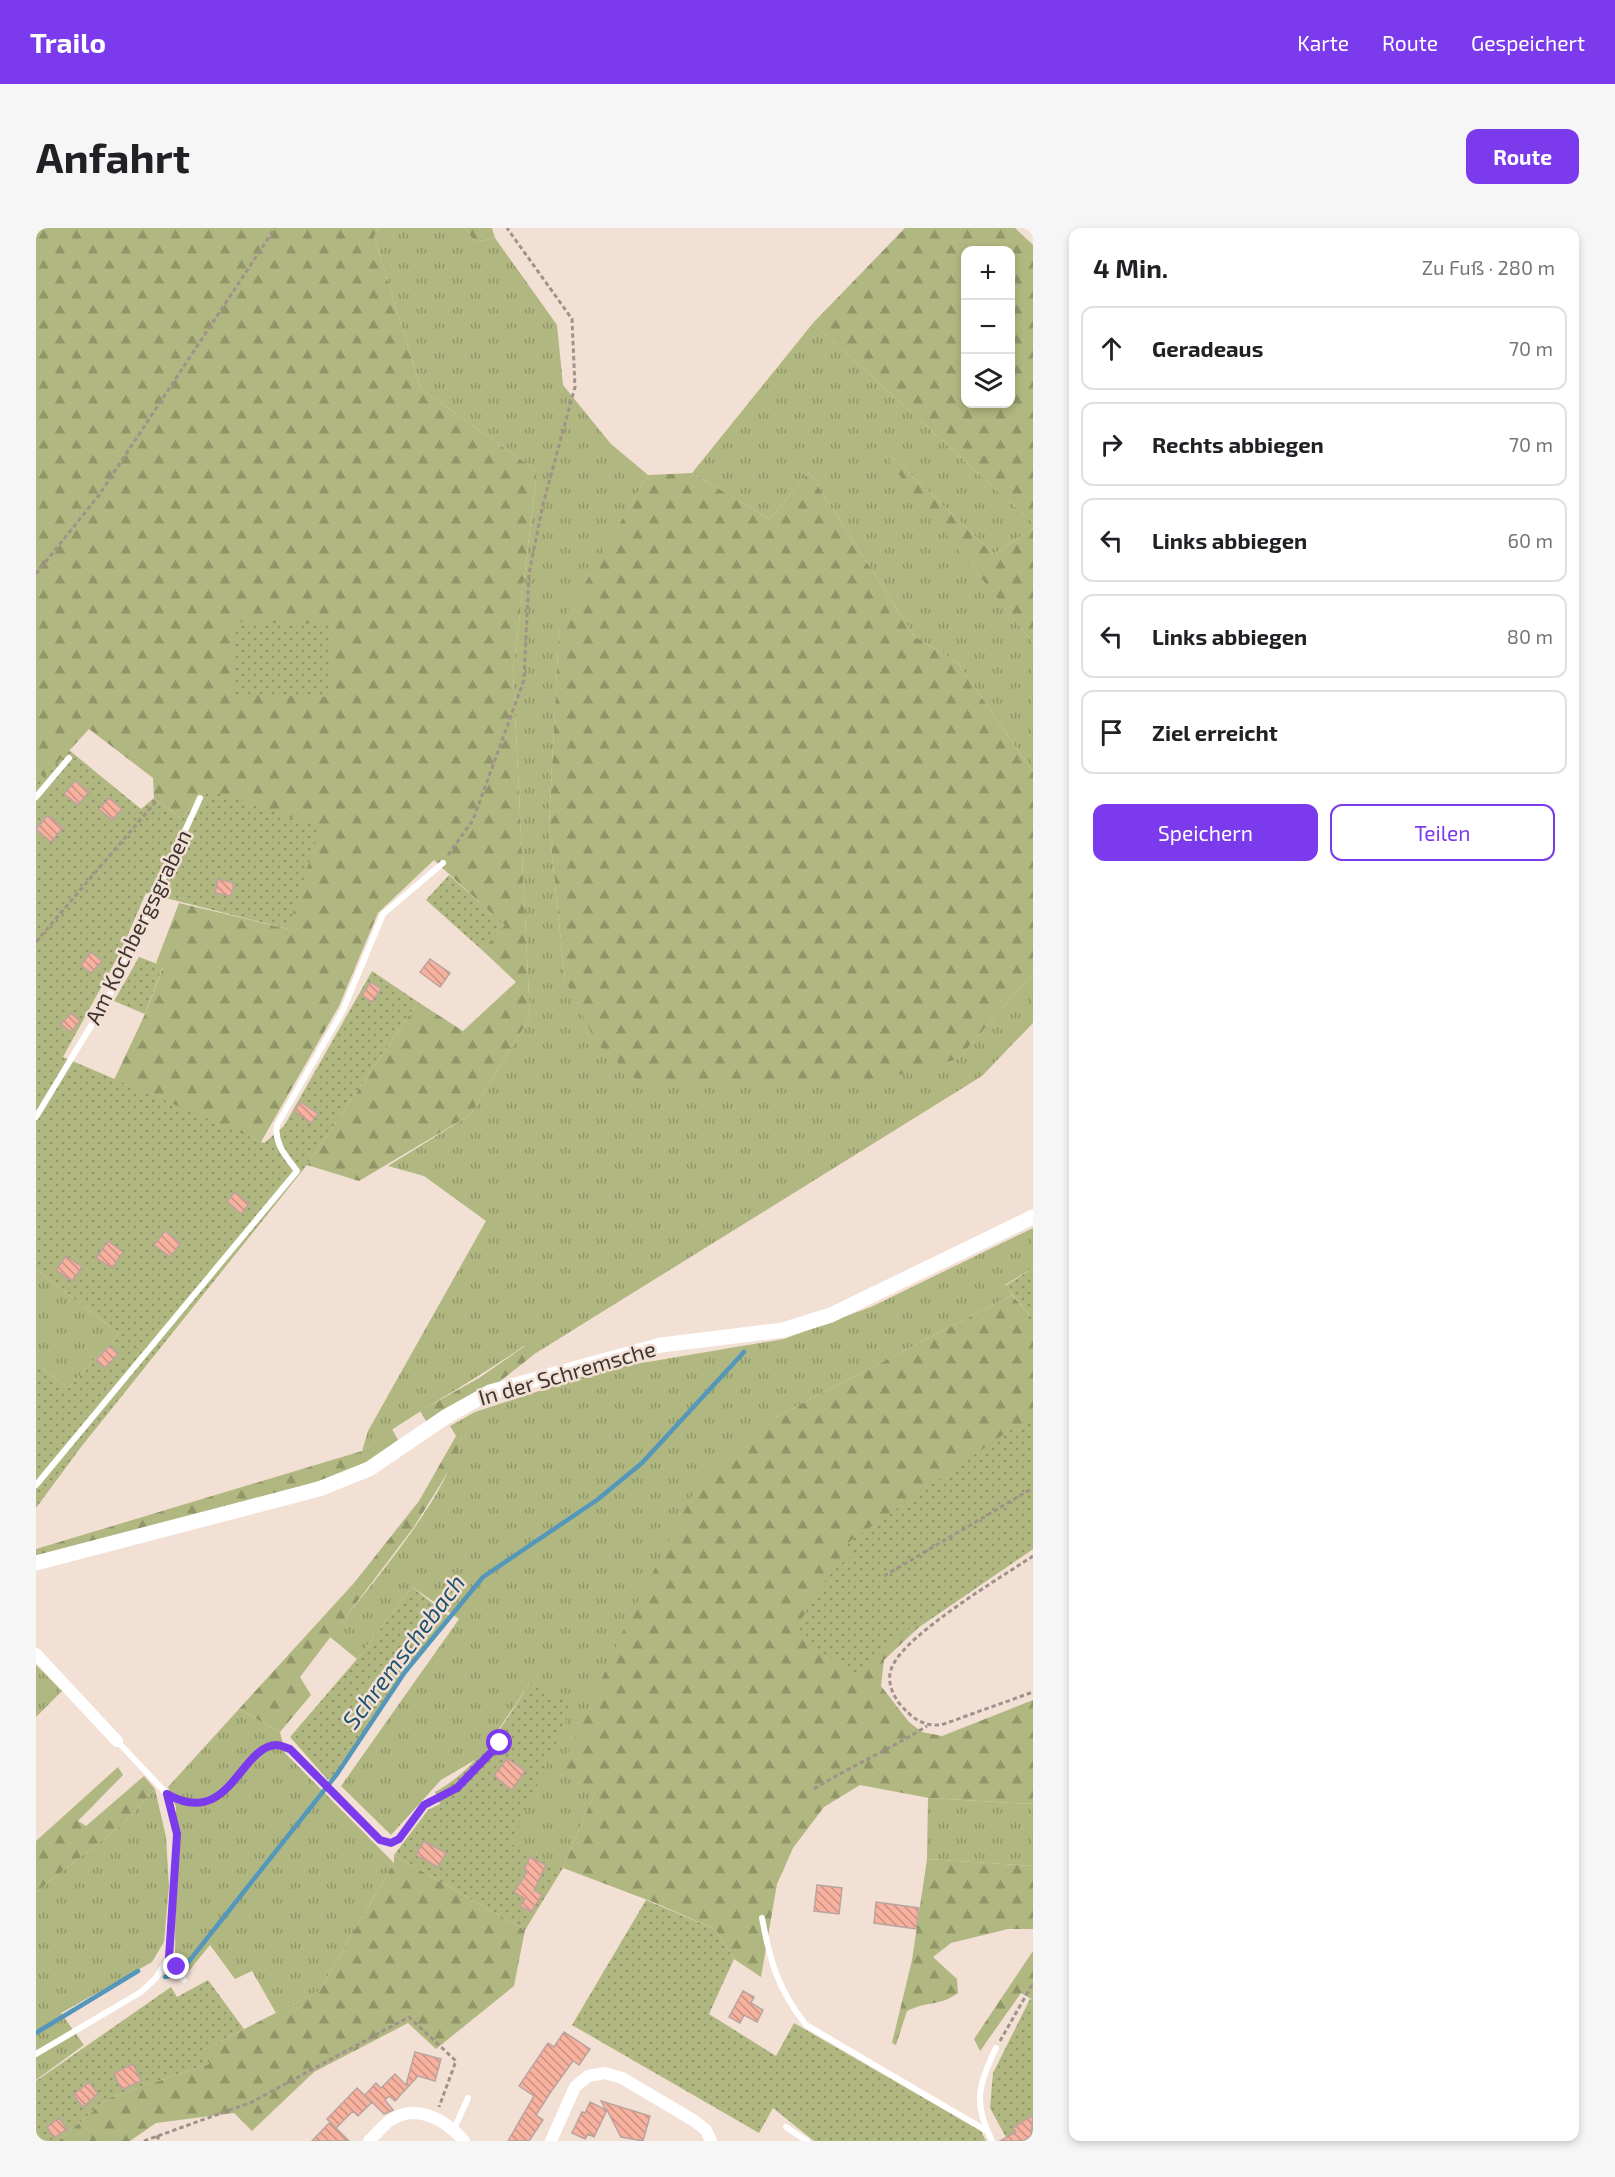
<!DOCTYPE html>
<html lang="de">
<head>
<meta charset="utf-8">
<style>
  :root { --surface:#fff; --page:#f6f6f6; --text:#202124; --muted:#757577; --line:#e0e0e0; --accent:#7c3aed }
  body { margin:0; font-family:"Exo 2",sans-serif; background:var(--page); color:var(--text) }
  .controls { position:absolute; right:18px; top:18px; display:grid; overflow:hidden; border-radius:12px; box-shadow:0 3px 9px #0003 }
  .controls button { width:54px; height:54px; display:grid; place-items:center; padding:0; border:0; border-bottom:2px solid var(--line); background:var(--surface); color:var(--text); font:30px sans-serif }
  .stop { position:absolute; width:18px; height:18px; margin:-14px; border:4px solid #7c3aed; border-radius:50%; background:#fff }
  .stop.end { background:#7c3aed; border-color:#fff; box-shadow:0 2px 6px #0008 }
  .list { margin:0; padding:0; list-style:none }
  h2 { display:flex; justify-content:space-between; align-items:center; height:78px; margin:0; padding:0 24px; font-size:26px }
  h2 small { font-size:20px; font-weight:400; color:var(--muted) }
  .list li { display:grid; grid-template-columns:39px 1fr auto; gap:18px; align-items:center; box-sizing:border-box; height:84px; margin:0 12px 12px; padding:0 12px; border:2px solid var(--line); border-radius:12px }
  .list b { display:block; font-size:22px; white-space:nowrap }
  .list em { font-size:20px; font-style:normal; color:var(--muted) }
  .actions { display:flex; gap:12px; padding:18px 24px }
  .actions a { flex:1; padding:14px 0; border:2px solid var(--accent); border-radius:12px; text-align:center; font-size:21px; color:var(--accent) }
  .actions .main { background:var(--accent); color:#fff }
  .icon { flex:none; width:33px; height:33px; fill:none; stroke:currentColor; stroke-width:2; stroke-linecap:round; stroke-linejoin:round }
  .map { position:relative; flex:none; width:997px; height:1913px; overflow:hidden; border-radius:12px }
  header { display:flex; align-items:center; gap:36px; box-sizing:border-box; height:84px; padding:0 30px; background:var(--accent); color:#fff }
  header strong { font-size:28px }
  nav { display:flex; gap:33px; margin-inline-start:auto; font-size:21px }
  .intro { display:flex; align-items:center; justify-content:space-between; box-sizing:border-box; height:144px; padding:0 36px }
  h1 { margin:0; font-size:42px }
  .button { padding:15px 27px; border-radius:12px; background:var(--accent); color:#fff; font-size:21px; font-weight:700 }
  main { display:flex; gap:36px; padding:0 36px }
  aside { flex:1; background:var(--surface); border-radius:12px; box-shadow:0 3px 9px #0003 }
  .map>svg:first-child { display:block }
  .grass { fill:url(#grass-tufts) }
  .forest { fill:url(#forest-firs); fill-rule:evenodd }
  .garden { fill:url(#garden-dots) }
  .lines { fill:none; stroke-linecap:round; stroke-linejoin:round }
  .stream { stroke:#5597bb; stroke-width:4.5 }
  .building { fill:url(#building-back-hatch); stroke:#b9a49f; stroke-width:1.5 }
  .path { stroke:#a0928b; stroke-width:3; stroke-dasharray:4.5 3; stroke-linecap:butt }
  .service { stroke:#fff; stroke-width:6 }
  .minor { stroke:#fff; stroke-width:12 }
  .tertiary { stroke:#fff; stroke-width:15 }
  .route { stroke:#7c3aed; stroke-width:8 }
  .labels { text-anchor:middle; stroke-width:5; stroke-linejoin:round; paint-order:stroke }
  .street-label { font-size:22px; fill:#3d3531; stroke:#f3e0d5 }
  .water-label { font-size:24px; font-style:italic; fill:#20546e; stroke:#f3e0d5 }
</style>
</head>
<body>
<header>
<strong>Trailo</strong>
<nav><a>Karte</a><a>Route</a><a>Gespeichert</a></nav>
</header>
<div class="intro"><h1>Anfahrt</h1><a class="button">Route</a></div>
<main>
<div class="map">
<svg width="997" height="1913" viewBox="0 0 997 1913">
  <defs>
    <pattern id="grass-tufts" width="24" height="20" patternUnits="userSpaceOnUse" patternTransform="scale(1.5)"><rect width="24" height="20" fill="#b1b780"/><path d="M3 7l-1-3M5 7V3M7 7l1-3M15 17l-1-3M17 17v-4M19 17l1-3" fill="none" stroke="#919669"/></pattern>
    <pattern id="forest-firs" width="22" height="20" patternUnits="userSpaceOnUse" patternTransform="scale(1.5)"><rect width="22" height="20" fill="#b1b780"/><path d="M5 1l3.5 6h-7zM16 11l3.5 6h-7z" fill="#919669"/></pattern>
    <pattern id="garden-dots" width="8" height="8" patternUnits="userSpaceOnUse" patternTransform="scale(1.5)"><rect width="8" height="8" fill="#b1b780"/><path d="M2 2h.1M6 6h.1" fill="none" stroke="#919669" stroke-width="1.8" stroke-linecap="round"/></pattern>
    <pattern id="building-back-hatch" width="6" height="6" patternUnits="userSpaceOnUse" patternTransform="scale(1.5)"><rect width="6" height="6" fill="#f7b19e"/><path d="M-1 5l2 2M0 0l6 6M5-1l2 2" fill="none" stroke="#c99181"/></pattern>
  </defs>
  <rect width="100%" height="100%" fill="#f3e0d5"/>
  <path class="grass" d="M342,0H429L439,14L459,10L521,97L527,157L575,216L612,247L523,401L513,598L529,752L922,831L997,745V795L946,848L500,1125L488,1118C435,1155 378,1184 326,1223L332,1203L450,993L388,948L352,938L434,887L494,789L477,444L501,243L385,161L338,9Z
    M777,95L997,295V300L958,326L854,227V234L997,415V544L922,435L878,408L773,244L734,291L656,245Z
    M997,1000V1040L969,1057L976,1067L736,1191L524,1546L559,1564L527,1640L475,1617L494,1455L444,1529L405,1552L355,1607L305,1558L423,1391L376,1359L321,1431L294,1409C338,1352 406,1277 426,1209L420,1208L414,1198L439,1184L570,1141L748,1111L835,1079Z
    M0,1041L83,1106L32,1160L0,1136Z
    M0,1437L26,1463L0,1489Z
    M203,1481L244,1504L249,1525L358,1635L283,1763L240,1785L216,1743L199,1751L174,1717L152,1744L139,1728L140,1579L132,1559Z
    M119,1561L130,1609L133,1658L128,1714L116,1734L25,1785L48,1817L0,1852V1664L88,1595Z
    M892,1570L997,1576V1638L891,1631Z"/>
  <path class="forest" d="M0,0H342L338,9L385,161L501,243L477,444L494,789L434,887L323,953L271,937L382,774L427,803L480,754L446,722L468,697L398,632L342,685L303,778L225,914L78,852L110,784L127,739L120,735L143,675L252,701L164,564L146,591L118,570L117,550L53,501L8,550L0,543Z
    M429,0H456L459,10L439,14Z
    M869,0H979L997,17V295L777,95ZM930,22H975V176H930Z
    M854,227L958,326L997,300V415L853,234Z
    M773,244L878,408L922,435L997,544V745L922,831L843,852L602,853L561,816L529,752L513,598L523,400L612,247L656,245L734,291Z
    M976,1067L997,1091V1321L883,1399L848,1432L845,1458L873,1494L886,1504L906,1508L997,1472V1576L893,1570L824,1557L788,1579L757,1620L741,1656L725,1749L698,1731L679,1701L617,1674L527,1640L559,1564L523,1546L589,1399L661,1258L736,1191Z
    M489,1118L500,1125L463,1154L391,1194L384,1183L443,1150Z
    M356,1201L362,1212L331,1234L301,1248L0,1331V1321L326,1223Z
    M420,1208H426L420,1231L378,1299L264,1449L275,1467L244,1504L203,1481L318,1355L383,1273Z
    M82,1539L87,1547L42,1593L50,1598L108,1548L119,1561L88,1595L0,1664V1613Z
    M358,1627L489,1702L478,1758L400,1821L372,1795L278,1844L216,1903L198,1885L120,1895L94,1913H22L72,1870L173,1836L167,1822L283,1763L358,1635Z
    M891,1631L997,1638V1701H972L915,1715L897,1729L921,1751L922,1765C904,1778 891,1773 871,1783L860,1817L856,1815L876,1732Z
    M997,1723V1772L985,1765L944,1823L938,1811Z"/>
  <path class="garden" d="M198,394L296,396L294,469L197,466Z
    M33,522L105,581L118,570L146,591L164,564L176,563L284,599L252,701L110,665L84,725L27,829L228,915L248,898L336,743L382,774L271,937L45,1219L0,1280V1136L32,1160L83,1106L0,1041V543L8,550Z
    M413,647L469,697L446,722L390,672Z
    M103,729L127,738L109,786L78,773Z
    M997,1040V1091L969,1058Z
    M997,1190V1321L883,1399L879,1396L819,1447L767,1411L762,1398C778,1369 791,1343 819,1326L810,1316L971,1204Z
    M376,1359L414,1389L369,1444L301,1546L292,1552L254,1509L321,1431Z
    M494,1455L537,1477L475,1616L527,1640L489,1702L358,1627L392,1582L404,1576L399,1564C443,1540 467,1496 494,1455Z
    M610,1672L679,1701L698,1731L673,1786L740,1828L758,1795L945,1903L950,1913H778L737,1880L723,1905L536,1797Z
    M172,1752L208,1801L168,1822L173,1836L72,1870L22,1913H0V1853L135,1759L141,1769Z
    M994,1771L997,1772V1909L991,1913H972L954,1880L957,1845Z"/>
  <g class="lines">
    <path class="stream" d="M150,1737L301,1546L369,1444L447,1349L561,1272L606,1235L708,1124
      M129,1749L138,1747
      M0,1805L102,1743"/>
  </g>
  <path class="building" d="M39,553L53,564L42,577L28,566Z
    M73,570L86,581L76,592L63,581Z
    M12,587L27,600L15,614L0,601Z
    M182,651L198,655L195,668L179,665Z
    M55,724L66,733L55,745L45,737Z
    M394,731L414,745L404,759L384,744Z
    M335,754L345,761L336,774L326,767Z
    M35,785L44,793L35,804L25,796Z
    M265,874L282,886L275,895L258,883Z
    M199,964L213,976L205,986L191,973Z
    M129,1003L145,1015L134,1029L118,1017Z
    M72,1013L87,1024L76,1040L60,1030Z
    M30,1028L46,1039L36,1053L20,1042Z
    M73,1118L82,1126L69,1140L60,1132Z
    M471,1530L489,1543L476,1562L458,1548Z
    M388,1613L410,1625L402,1639L380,1627Z
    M494,1629L510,1637L498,1662L506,1667L495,1684L484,1678L489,1671L478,1664L492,1643L488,1642Z
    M781,1657L806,1660L803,1686L778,1683Z
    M840,1674L883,1680L880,1701L838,1695Z
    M707,1763L718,1769L715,1775L727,1782L721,1794L708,1787L704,1795L693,1789Z
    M528,1804L554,1821L543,1837L537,1833L516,1862L500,1887L507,1892L493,1913H472L498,1868L483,1858L512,1815L518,1819Z
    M379,1824L405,1831L399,1853L382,1848L359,1873L353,1868L349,1872L357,1882L348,1886L329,1867L340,1855L345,1860L359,1846L370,1857Z
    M97,1836L105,1853L85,1862L78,1845Z
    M53,1854L62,1866L47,1879L37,1867Z
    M321,1860L336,1874L322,1888L317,1883L300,1900L291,1891Z
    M565,1873L614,1888L607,1913L585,1909L571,1882L558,1909L552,1906L549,1911L536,1905L546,1884L549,1885L554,1874L570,1882Z
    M997,1887L995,1907L987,1913H964L980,1904L977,1900Z
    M23,1890L31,1901L18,1910L11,1899Z
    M294,1894L313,1913H276Z"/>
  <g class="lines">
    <path class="path" d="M0,346L63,267L239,0
      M412,627L437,592L488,452L493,346L507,276L539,159L536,91L471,0
      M0,714L122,571
      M997,1328C964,1350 872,1405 857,1437C850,1450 855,1464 863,1475C876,1490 885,1498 905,1497L997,1464
      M848,1348L997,1260
      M778,1561C815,1538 854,1521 891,1498
      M143,1573C195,1590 209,1517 240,1517C244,1517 250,1520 254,1521L344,1612L355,1615L363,1611L388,1577L421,1560L464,1515
      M964,1813L997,1755
      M120,1908L125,1913
      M108,1913L216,1874L373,1789L420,1833L403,1879"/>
    <path class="service" d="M0,569L33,530
      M0,889L73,768L164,570
      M0,1257L261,943C250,928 238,916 241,897L307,782L347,686L407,635
      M726,1690C734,1733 742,1762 770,1797L951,1903
      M133,1730L148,1752
      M0,1826L105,1764L119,1751L133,1730L140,1606L131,1566L81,1513
      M750,1899L771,1913
      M418,1901L432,1870
      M956,1913C937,1875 942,1857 960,1820"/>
    <path class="minor" d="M0,1426L81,1513
      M333,1913C339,1907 346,1899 353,1893C380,1874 410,1892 428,1913
      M515,1913L539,1859L552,1848L569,1845L586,1850L657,1892L670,1902L675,1913"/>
    <path class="tertiary" d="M0,1335L283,1261L333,1241L411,1188L454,1164L625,1117L747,1102L795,1087L997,989"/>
  </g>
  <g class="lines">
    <path class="route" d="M141,1739L133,1730L141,1606L131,1566C194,1602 204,1517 241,1517C245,1517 250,1520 254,1521L344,1612L355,1615L363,1611L388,1577L421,1560L464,1515"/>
  </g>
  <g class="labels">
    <g class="street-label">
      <text transform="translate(102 699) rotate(-64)" y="8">Am Kochbergsgraben</text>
      <text transform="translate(531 1145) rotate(-16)" y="8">In der Schremsche</text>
    </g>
    <g class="water-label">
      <text transform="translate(368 1424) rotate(-53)" y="8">Schremschebach</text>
    </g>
  </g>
</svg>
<div class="controls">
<button>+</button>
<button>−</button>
<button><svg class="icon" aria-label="layers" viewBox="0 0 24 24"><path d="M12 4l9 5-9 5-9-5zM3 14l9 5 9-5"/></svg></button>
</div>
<div class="stop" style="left:464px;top:1515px"></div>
<div class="stop end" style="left:141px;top:1739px"></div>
</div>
<aside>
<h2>4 Min.<small>Zu Fuß · 280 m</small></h2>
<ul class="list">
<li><svg class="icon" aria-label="ahead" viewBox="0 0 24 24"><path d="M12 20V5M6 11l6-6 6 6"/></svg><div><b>Geradeaus</b></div><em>70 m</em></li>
<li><svg class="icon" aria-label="right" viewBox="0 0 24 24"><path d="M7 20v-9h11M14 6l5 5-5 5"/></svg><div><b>Rechts abbiegen</b></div><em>70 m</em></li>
<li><svg class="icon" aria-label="left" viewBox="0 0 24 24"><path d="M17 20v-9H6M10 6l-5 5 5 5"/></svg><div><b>Links abbiegen</b></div><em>60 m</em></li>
<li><svg class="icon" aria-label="left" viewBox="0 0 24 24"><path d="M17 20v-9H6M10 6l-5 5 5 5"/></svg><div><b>Links abbiegen</b></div><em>80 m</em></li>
<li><svg class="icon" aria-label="arrive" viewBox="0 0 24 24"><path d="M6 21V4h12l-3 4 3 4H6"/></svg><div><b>Ziel erreicht</b></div></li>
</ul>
<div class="actions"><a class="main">Speichern</a><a>Teilen</a></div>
</aside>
</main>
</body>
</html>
